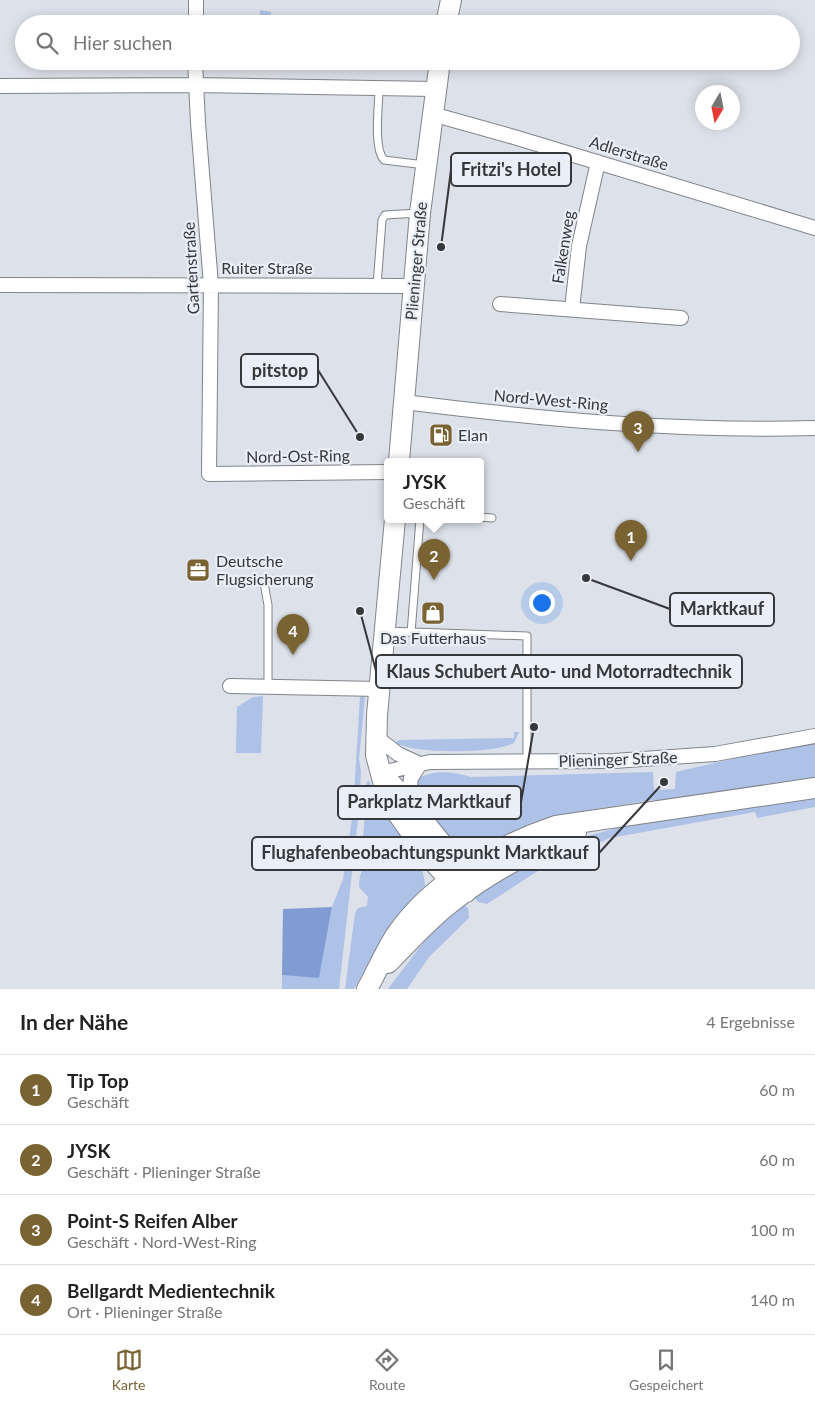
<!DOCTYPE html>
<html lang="de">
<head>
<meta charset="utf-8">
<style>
  :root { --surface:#fff; --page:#f6f6f6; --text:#222; --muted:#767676; --line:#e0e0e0; --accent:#7a6333 }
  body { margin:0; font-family:Lato,sans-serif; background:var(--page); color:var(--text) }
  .compass { position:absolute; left:695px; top:85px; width:45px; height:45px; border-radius:50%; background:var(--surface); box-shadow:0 2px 12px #0003; rotate:190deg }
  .you { position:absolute; left:541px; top:602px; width:18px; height:18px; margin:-12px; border:4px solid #fff; border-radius:50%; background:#1a73e8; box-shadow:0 0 0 8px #1a73e833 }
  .badge { display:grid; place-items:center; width:32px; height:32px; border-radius:50%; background:var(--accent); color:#fff; font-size:16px; font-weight:700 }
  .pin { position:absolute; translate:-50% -41px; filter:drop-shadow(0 1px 2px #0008) }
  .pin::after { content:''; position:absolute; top:26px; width:18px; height:15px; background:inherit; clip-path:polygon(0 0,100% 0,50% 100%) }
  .popup { position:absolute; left:384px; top:458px; width:100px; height:65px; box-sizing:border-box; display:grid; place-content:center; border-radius:5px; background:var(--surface); filter:drop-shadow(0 1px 4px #0005); font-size:16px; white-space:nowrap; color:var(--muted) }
  .popup b { font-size:19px; color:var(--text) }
  .popup::after { content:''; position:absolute; left:50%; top:100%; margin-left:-10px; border:10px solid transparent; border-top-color:var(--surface) }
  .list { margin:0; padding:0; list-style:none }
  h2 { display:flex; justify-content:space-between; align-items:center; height:65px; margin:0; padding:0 20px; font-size:21px }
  h2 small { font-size:16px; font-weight:400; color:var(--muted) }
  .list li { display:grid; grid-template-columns:32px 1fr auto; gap:15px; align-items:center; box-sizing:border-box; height:70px; padding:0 20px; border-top:1px solid var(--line) }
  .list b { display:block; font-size:19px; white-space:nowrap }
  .list p { margin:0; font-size:16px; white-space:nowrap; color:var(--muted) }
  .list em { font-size:16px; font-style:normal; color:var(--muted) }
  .icon { flex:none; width:28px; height:28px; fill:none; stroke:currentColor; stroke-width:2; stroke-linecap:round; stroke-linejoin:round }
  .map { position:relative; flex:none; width:815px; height:989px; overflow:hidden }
  .search { position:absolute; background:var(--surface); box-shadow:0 2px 12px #0003; left:15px; right:15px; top:15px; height:55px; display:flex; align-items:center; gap:12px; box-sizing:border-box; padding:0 18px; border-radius:28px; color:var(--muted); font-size:19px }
  .sheet { height:345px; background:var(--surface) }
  nav { display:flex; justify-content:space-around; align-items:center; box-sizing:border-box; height:70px; border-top:1px solid var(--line); background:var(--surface); font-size:14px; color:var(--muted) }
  nav a { display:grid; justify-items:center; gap:2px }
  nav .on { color:var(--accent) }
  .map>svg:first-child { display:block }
  .green { fill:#aec1e6 }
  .forest { fill:#819cd3 }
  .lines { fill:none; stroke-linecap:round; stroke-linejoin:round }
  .lane-casing { stroke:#80848b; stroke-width:9 }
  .street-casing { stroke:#80848b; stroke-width:16 }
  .secondary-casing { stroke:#80848b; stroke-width:22 }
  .lane { stroke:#fff; stroke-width:7 }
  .street { stroke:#fff; stroke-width:14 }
  .secondary { stroke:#fff; stroke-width:20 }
  .labels { text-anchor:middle; stroke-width:4.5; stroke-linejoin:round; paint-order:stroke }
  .street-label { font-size:16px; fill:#36383b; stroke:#eaeef6 }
  .poi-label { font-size:16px; fill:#36383b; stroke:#eaeef6; text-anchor:start }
  .leader { fill:none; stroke:#36383b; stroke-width:2 }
  .callout-dot { fill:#36383b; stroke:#eaeef6; stroke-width:2 }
  .callout { fill:#eaeef6; stroke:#36383b; stroke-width:2 }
  .callout-label { font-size:18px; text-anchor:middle; font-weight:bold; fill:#36383b }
</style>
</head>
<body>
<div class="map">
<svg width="815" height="989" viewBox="0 0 815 989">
  <rect width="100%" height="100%" fill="#dde1e9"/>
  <path class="green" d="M260,10L271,12L270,24H259Z
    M263,696L261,753H236L237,707L253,697Z
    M360,696L365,697L359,759L361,772L359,810L339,989H282V975L319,977L332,907L343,879L353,812Z
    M514,732H519L514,743C491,754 417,754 395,743L399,740L514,738Z
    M815,743V780L682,801L652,800L583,811L552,819L476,846L462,845L452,841L415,799L417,779C436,769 451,772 471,777L653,772L654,790L675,789L676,772L757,753Z
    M369,781C383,816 427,854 425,889L370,960L354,989H345L355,913L358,908L367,906L368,897L359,887C360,875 360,868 371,864L372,852L367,848L363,840L367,782Z
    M815,796V807L757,818L755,812L610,838L547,865L487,904L478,902L474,897L476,893L572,840L625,826Z
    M462,903L468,908L469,918L429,957L407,989H388L429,935Z"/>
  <path class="forest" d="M332,907L319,978L282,975L283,909Z"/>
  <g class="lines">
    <g class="lane-casing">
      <path id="lane" d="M379,88C379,105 373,148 384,160L425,165
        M377,286L382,220L385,215L419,213
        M480,517L492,518
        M264,583L268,605V687
        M386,631L527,636V761
        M411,633L420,519"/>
    </g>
    <g class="street-casing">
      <path id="street" d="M196,24V0
        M195,61L198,123L211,285L209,474L388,472
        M0,86L195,85L435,89
        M432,114L514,137L815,228
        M0,285L413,286
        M500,304L681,318
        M572,309L579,246L598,162
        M404,402C540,419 677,432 815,428
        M230,686L379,689
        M375,736L398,754L420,764
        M381,773L430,762L614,761L715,754L815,736
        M408,802L411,778L420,764"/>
    </g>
    <g class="secondary-casing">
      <path id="secondary" d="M446,24L451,0
        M399,461L420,213L440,61
        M395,519L377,715L376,755L388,800L427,855L451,881L466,892
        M383,775L408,802L464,871
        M388,963C408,943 427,921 449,904C487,874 531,850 576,832
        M367,989C377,971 385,952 396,935C432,882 497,846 556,826L815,788"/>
    </g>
    <use href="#lane" class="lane"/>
    <use href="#street" class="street"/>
    <use href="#secondary" class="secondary"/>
  </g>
  <defs>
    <g id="fuel-square" transform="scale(1.25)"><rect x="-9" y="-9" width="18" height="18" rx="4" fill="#7a6333" stroke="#eaeef6"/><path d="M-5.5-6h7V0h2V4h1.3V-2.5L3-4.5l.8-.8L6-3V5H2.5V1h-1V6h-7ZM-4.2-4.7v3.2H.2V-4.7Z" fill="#fff"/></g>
    <g id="office-square" transform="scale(1.25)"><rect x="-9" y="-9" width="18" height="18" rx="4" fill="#7a6333" stroke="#eaeef6"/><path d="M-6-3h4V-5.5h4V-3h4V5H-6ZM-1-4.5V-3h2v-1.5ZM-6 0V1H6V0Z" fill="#fff"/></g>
    <g id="shop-square" transform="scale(1.25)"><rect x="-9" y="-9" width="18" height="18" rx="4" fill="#7a6333" stroke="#eaeef6"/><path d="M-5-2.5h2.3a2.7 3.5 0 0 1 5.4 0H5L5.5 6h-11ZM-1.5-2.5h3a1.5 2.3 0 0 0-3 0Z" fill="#fff"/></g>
  </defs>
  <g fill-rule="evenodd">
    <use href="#fuel-square" x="441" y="435"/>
    <use href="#office-square" x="198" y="570"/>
    <use href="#shop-square" x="433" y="613"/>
  </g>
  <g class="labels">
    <g class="street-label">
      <text transform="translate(629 153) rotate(17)" y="6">Adlerstraße</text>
      <text transform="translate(563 247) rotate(-81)" y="6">Falkenweg</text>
      <text transform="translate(416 261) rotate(-85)" y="6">Plieninger Straße</text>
      <text transform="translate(191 268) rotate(-93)" y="6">Gartenstraße</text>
      <text x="267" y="274">Ruiter Straße</text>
      <text transform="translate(551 400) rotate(5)" y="6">Nord-West-Ring</text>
      <text transform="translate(298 456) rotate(-1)" y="6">Nord-Ost-Ring</text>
      <text transform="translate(618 759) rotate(-2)" y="6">Plieninger Straße</text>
    </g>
    <g class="poi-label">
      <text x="458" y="441">Elan</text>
      <text x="216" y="567">Deutsche<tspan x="216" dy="18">Flugsicherung</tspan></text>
      <text x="433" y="644" text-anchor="middle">Das Futterhaus</text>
    </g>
  </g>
  <path class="leader" d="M441 247L451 170M360 437L318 370M586 578L670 609M360 611L376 671M534 727L521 802M664 782L599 853"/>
  <g class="callout-dot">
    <circle cx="441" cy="247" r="5"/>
    <circle cx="360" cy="437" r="5"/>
    <circle cx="586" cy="578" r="5"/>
    <circle cx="360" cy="611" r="5"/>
    <circle cx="534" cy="727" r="5"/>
    <circle cx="664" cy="782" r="5"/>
  </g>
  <g class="callout">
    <rect x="451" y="153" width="120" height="33" rx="5"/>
    <rect x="241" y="354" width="77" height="33" rx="5"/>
    <rect x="670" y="593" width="104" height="33" rx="5"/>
    <rect x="376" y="655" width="366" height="33" rx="5"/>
    <rect x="338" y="786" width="183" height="33" rx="5"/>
    <rect x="252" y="837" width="347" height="33" rx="5"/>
  </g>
  <g class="callout-label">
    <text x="511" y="176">Fritzi's Hotel</text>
    <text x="280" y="377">pitstop</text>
    <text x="722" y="615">Marktkauf</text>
    <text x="559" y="678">Klaus Schubert Auto- und Motorradtechnik</text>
    <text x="429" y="808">Parkplatz Marktkauf</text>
    <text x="425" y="859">Flughafenbeobachtungspunkt Marktkauf</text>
  </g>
</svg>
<svg class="compass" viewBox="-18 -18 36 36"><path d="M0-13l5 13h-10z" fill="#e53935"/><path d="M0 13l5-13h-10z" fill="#767676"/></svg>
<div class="you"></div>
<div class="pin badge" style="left:631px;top:561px">1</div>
<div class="pin badge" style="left:434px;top:580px">2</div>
<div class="popup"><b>JYSK</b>Geschäft</div>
<div class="pin badge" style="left:638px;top:452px">3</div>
<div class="pin badge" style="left:293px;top:655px">4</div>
<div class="search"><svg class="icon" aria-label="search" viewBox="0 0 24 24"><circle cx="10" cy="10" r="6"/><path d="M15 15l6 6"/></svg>Hier suchen</div>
</div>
<section class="sheet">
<h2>In der Nähe<small>4 Ergebnisse</small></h2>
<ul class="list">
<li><span class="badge">1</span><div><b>Tip Top</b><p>Geschäft</p></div><em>60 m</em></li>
<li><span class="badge">2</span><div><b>JYSK</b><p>Geschäft · Plieninger Straße</p></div><em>60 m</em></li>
<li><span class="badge">3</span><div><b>Point-S Reifen Alber</b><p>Geschäft · Nord-West-Ring</p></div><em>100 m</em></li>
<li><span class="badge">4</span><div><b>Bellgardt Medientechnik</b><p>Ort · Plieninger Straße</p></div><em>140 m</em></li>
</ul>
</section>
<nav>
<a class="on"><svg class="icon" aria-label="map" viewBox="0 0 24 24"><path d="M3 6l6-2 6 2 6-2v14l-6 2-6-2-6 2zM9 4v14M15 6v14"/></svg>Karte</a>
<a><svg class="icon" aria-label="directions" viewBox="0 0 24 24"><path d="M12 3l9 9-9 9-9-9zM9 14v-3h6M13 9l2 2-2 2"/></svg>Route</a>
<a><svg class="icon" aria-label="saved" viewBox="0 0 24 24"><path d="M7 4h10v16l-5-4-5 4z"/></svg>Gespeichert</a>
</nav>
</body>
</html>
